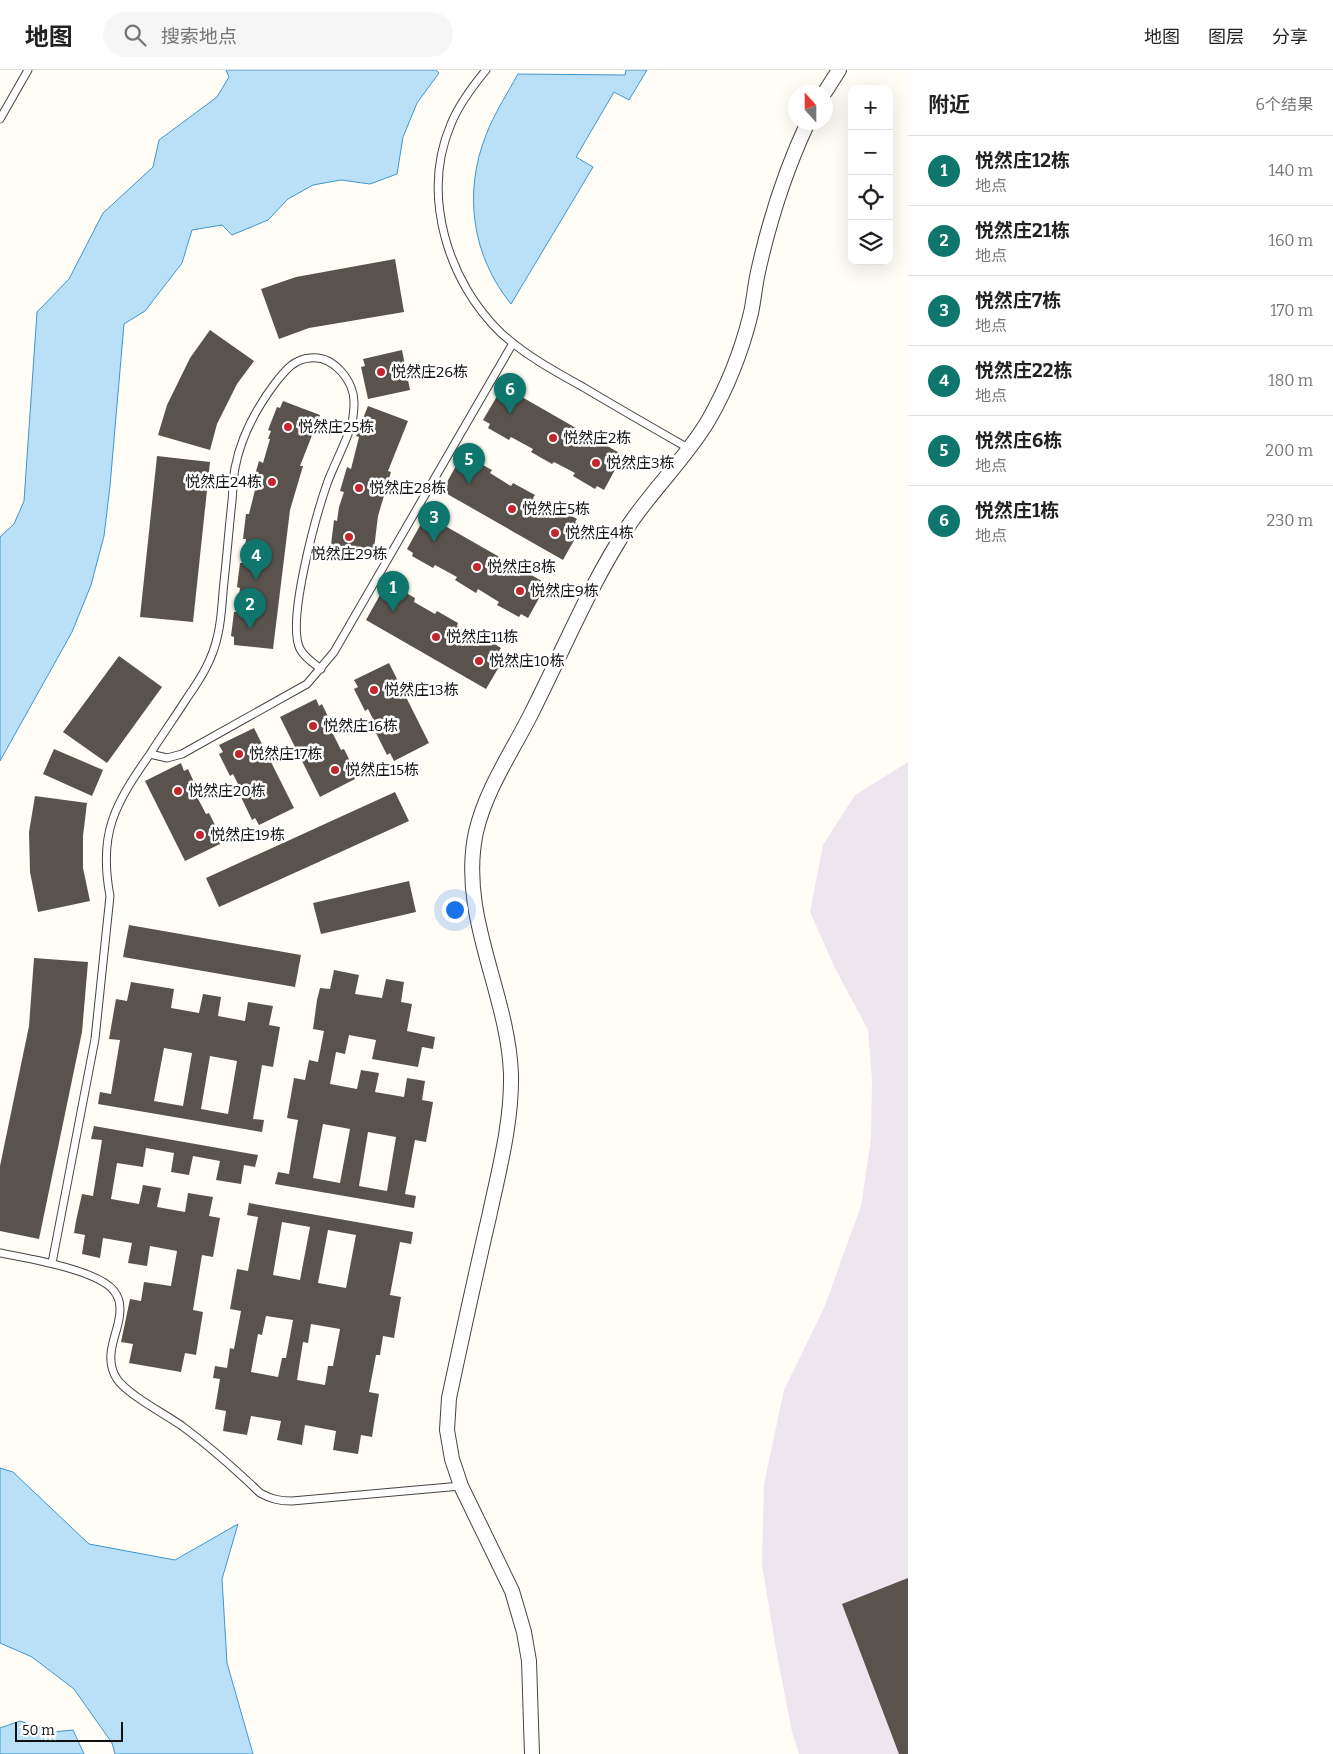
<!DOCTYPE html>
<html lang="zh">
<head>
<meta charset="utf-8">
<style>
  :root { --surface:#fff; --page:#f6f6f6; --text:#222; --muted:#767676; --line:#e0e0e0; --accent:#0f766e }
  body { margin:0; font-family:Bitter,"Noto Sans SC",serif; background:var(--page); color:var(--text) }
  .controls { position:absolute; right:15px; top:15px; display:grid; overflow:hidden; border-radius:10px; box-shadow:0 5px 20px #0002 }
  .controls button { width:45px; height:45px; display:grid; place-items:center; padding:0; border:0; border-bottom:1px solid var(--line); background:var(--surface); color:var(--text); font:25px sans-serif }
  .compass { position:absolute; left:788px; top:15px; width:45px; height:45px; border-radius:50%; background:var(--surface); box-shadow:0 5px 20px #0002; rotate:339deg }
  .scale { position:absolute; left:15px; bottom:12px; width:108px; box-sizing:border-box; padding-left:5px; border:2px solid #111; border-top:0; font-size:14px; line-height:18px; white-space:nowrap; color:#111; -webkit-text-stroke:4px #fff; paint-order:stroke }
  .you { position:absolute; left:454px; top:839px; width:18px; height:18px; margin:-12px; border:4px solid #fff; border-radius:50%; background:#1a73e8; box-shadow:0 0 0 8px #1a73e833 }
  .badge { display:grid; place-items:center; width:32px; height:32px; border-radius:50%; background:var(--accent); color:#fff; font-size:16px; font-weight:700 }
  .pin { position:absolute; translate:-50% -41px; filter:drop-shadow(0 1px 2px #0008) }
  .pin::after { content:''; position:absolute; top:26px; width:18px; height:15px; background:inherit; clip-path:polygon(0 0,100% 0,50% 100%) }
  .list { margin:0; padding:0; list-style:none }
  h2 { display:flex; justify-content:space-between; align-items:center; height:65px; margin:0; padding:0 20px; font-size:21px }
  h2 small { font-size:16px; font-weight:400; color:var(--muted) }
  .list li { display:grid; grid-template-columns:32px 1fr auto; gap:15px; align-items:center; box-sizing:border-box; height:70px; padding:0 20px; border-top:1px solid var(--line) }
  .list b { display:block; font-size:19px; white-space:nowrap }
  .list p { margin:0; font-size:16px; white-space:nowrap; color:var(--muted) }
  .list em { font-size:16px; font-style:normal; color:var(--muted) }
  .icon { flex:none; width:28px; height:28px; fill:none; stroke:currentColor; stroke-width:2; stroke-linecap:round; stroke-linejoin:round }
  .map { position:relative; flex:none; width:908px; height:1684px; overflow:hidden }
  header { display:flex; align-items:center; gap:30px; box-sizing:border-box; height:70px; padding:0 25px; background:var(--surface); border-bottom:1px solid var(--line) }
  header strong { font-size:24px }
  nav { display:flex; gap:28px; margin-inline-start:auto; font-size:18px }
  .search { width:350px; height:45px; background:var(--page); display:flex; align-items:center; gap:12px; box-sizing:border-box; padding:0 18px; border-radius:28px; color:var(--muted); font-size:19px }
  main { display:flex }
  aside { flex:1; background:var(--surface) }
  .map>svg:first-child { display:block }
  .industrial { fill:#eee6ef }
  .water { fill:#b9e0f7; stroke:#3f96cf }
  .building { fill:#5a524d; fill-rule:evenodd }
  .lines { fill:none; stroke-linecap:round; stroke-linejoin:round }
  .service-casing { stroke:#444; stroke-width:9 }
  .minor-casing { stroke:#444; stroke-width:16 }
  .service { stroke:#fff; stroke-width:7 }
  .minor { stroke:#fff; stroke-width:14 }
  .poi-dot { fill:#c4262e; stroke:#fff; stroke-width:2 }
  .labels { text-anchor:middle; stroke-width:5; stroke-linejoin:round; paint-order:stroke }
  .poi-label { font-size:15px; fill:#111; stroke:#fff; text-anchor:start }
</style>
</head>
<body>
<header>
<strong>地图</strong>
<div class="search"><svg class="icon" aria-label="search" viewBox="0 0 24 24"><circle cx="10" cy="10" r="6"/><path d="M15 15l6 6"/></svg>搜索地点</div>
<nav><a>地图</a><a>图层</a><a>分享</a></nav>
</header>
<main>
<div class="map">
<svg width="908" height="1684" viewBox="0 0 908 1684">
  <rect width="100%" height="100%" fill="#fffdf5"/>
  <path class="industrial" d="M908,692V1684H799L792,1662L777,1585L762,1495L764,1414L784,1320L824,1238L861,1136L871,1069L872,1010L868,960L835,898L810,842L823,775L855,725Z"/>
  <path class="water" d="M226,0H436L439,3L417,33L403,67L397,104L370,114L341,110L313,115L288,129L268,150L232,165L222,155L192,160L182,193L145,241L124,254L110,416L104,466L91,515L72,562L0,691V467L14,454L24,431L37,242L69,209L103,143L153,97L159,70L217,27L229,7Z
    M626,0H647L629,30L614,22L576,87L593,97L511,234C472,186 463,123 486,65C494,44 507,24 518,4L625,5Z
    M0,1398L13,1402L89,1474L175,1490L238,1454L222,1509L227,1593L253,1684H115L112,1673L74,1619L32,1587L0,1573Z
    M20,1651L53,1662L73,1660L84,1684H0V1658Z"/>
  <path class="building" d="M395,189L404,242L309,258L279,269L261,219L296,207Z
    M210,260L254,291L237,314L217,354L210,380L158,365L167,335L190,288Z
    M402,280L410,320L368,329L361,297L365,296L363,289Z
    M503,316L623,385L604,420L597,416L595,419L573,406L575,403L554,392L552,394L531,382L533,379L511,367L509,370L488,358L490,354L483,350Z
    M283,331L320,345L300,396H303L290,440L273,579L234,575V567L231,566L234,542H237L240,518L237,517L240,493H243L246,469H243L246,444H249L256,416L252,415L259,391L263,393L270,369H268L271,361L268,360L277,337L280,338Z
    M368,336L408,351L388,401L391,402L378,446L373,487L333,483L334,475H331L334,450L337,451L339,437L344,422L340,421L347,397L351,399L359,367L356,366Z
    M157,386L210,392L193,552L140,547Z
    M461,387L468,391L470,388L492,400L490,403L511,416L513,413L535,425L533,428L554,440L556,437L577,449L575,452L582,456L563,490L442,421Z
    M426,445L547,514L528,548L521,544L519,547L497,535L499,532L478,519L476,523L455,510L457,507L435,495L433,498L412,486L413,483L407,479Z
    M385,516L392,520L394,516L415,528L414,532L435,544L437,541L458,553L457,556L478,568L480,565L501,578L499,581L506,585L486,619L366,550Z
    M119,586L162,617L107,693L63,662Z
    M389,593L429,673L394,691L390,683L387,685L376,663L379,661L368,639L365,641L354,619L358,617L354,610Z
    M316,629L319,636L322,634L333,657L330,658L341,680L344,679L355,701L352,702L355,709L320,727L280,647Z
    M254,658L294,738L259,755L255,748L252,750L241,727L244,726L233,704L230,706L219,684L223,682L219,675Z
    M54,679L103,700L92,726L43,704Z
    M181,693L184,701L188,699L198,721L195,723L206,744L209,743L220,765L217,767L220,774L185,791L145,711Z
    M395,722L409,751L219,837L206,808Z
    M35,726L87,733L83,766V798L90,831L38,842L30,802L29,762Z
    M409,811L416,842L321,864L313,833Z
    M129,855L301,885L295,917L123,887Z
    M34,888L88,892L82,962L39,1169L0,1161V1096L29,956Z
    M334,900L359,905L355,924L382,928L386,909L404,912L401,932L412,934L407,961L435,967L433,979L422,977L418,997L372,989L376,970L349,965L345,984L336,982L330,1014L357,1019L361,1000L379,1003L375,1022L404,1027L407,1008L425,1011L422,1030L433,1032L431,1044L426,1072L415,1070L405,1124L416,1126L414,1138L275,1114L278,1102L289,1104L298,1050L287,1048L294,1008L305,1010L309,990L318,992L324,961L313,959L317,930L320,918L330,919ZM323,1054L350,1059L340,1113L313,1108ZM368,1062L396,1067L387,1121L359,1116Z
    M131,912L174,919L171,938L199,943L203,924L221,927L218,946L245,951L248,932L273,936L269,955L280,957L273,997L262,995L253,1049L264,1050L262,1062L98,1034L100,1022L111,1024L120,970L109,969L116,929L127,931ZM164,978L192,983L183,1036L154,1031ZM210,986L237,991L228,1044L201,1039Z
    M94,1056L258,1085L255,1097L244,1095L241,1114L216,1110L220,1091L193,1086L189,1105L171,1102L174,1083L146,1078L143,1097L117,1093L111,1129L139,1134L143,1115L161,1118L157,1137L185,1142L188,1123L213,1127L209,1146L220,1148L213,1187L202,1185L193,1240L203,1242L196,1285L185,1283L181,1302L129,1293L133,1274L121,1272L130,1229L141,1231L144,1212L171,1216L177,1181L150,1176L147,1196L128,1193L132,1173L103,1168L100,1188L82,1184L85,1165L74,1163L76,1151L82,1124L93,1126L102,1070L91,1069Z
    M249,1133L413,1162L411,1174L400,1172L390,1225L401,1227L394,1268L383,1266L380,1285H376L369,1322L379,1324L374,1354L372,1367L361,1365L358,1384L333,1380L336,1361L305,1355L302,1375L277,1370L281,1351L251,1346L247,1365L223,1361L226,1341L215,1339L220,1309L213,1308L215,1296L227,1298L230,1278L234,1279L241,1241L230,1239L237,1199L248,1201L258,1147L247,1145ZM282,1152L310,1157L300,1210L273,1205ZM328,1160L356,1165L346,1218L318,1213ZM266,1246L293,1250L286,1288H282L278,1307L251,1302L258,1264L262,1265ZM311,1254L340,1259L333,1296H328L325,1315L297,1310L303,1272L308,1273Z
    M908,1508V1684H899L842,1534Z"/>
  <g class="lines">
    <g class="service-casing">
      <path id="service" d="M486,0C472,17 459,34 451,54C421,124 447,211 501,263C525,285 554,301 583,317C618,338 653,358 688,378
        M0,49L28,0
        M150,684L167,688L182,684L307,614L334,582L513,273
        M0,1183C27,1188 98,1200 114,1221C123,1232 120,1246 117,1258C112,1275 106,1292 117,1309C127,1324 165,1344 182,1356C209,1376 235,1399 260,1423C271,1429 279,1431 292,1431L461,1416
        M52,1193L95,969L110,826C98,763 115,734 150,684C162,665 175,647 187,628C201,608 213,589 218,564C222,547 222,529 224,512C227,485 229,458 232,431C233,420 233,408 235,398C241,366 257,337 276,312C285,301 294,289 310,288C334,285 355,312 354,334C354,340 353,347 352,353C347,370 335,393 328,411C317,442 286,551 300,579C305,588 313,593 321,599"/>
    </g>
    <g class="minor-casing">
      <path id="minor" d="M825,22L839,0
        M532,1684L529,1591L524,1562L512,1521L461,1416L452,1389L447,1360L449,1328C462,1267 475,1207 489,1147C499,1100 512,1052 511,1004C508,922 458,845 476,762C486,719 512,682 531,644C563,581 590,514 629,455C653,419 686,388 708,351C727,318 742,280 751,243C754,229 755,215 758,202C769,152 786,99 808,52"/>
    </g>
    <use href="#service" class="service"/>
    <use href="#minor" class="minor"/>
  </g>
  <g class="poi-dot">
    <circle cx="381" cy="302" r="5"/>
    <circle cx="288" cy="357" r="5"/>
    <circle cx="553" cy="368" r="5"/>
    <circle cx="596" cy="393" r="5"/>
    <circle cx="272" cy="412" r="5"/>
    <circle cx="359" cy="418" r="5"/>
    <circle cx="512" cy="439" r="5"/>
    <circle cx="555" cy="463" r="5"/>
    <circle cx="349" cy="467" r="5"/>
    <circle cx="477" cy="497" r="5"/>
    <circle cx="520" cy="521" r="5"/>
    <circle cx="436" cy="567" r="5"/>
    <circle cx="479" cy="591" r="5"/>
    <circle cx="374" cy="620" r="5"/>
    <circle cx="313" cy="656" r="5"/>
    <circle cx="239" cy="684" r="5"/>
    <circle cx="335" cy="700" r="5"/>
    <circle cx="178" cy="721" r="5"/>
    <circle cx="200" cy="765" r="5"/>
  </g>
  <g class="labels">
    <g class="poi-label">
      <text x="391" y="307">悦然庄26栋</text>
      <text x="298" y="362">悦然庄25栋</text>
      <text x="563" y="373">悦然庄2栋</text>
      <text x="606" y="398">悦然庄3栋</text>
      <text x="262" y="417" text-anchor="end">悦然庄24栋</text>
      <text x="369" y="423">悦然庄28栋</text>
      <text x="522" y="444">悦然庄5栋</text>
      <text x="565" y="468">悦然庄4栋</text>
      <text x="349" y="489" text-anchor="middle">悦然庄29栋</text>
      <text x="487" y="502">悦然庄8栋</text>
      <text x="530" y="526">悦然庄9栋</text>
      <text x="446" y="572">悦然庄11栋</text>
      <text x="489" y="596">悦然庄10栋</text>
      <text x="384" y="625">悦然庄13栋</text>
      <text x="323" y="661">悦然庄16栋</text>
      <text x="249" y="689">悦然庄17栋</text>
      <text x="345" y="705">悦然庄15栋</text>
      <text x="188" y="726">悦然庄20栋</text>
      <text x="210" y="770">悦然庄19栋</text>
    </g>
  </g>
</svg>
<div class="controls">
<button>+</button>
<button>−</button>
<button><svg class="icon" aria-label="locate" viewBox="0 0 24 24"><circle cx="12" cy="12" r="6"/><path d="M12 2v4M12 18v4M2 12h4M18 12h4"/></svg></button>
<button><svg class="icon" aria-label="layers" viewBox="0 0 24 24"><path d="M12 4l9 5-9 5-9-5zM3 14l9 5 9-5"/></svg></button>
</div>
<svg class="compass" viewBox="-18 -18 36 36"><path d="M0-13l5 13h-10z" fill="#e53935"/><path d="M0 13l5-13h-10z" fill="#767676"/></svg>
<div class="scale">50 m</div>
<div class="you"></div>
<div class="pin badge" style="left:393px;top:542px">1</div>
<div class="pin badge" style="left:250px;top:559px">2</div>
<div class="pin badge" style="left:434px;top:472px">3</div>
<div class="pin badge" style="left:256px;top:510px">4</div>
<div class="pin badge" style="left:469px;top:414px">5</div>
<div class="pin badge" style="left:510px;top:344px">6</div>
</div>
<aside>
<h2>附近<small>6个结果</small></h2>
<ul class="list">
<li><span class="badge">1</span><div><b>悦然庄12栋</b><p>地点</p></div><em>140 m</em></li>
<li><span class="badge">2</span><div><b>悦然庄21栋</b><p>地点</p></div><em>160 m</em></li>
<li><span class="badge">3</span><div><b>悦然庄7栋</b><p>地点</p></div><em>170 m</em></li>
<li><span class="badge">4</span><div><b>悦然庄22栋</b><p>地点</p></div><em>180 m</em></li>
<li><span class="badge">5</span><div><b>悦然庄6栋</b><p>地点</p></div><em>200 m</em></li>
<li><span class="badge">6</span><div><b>悦然庄1栋</b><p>地点</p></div><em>230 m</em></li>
</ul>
</aside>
</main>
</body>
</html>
